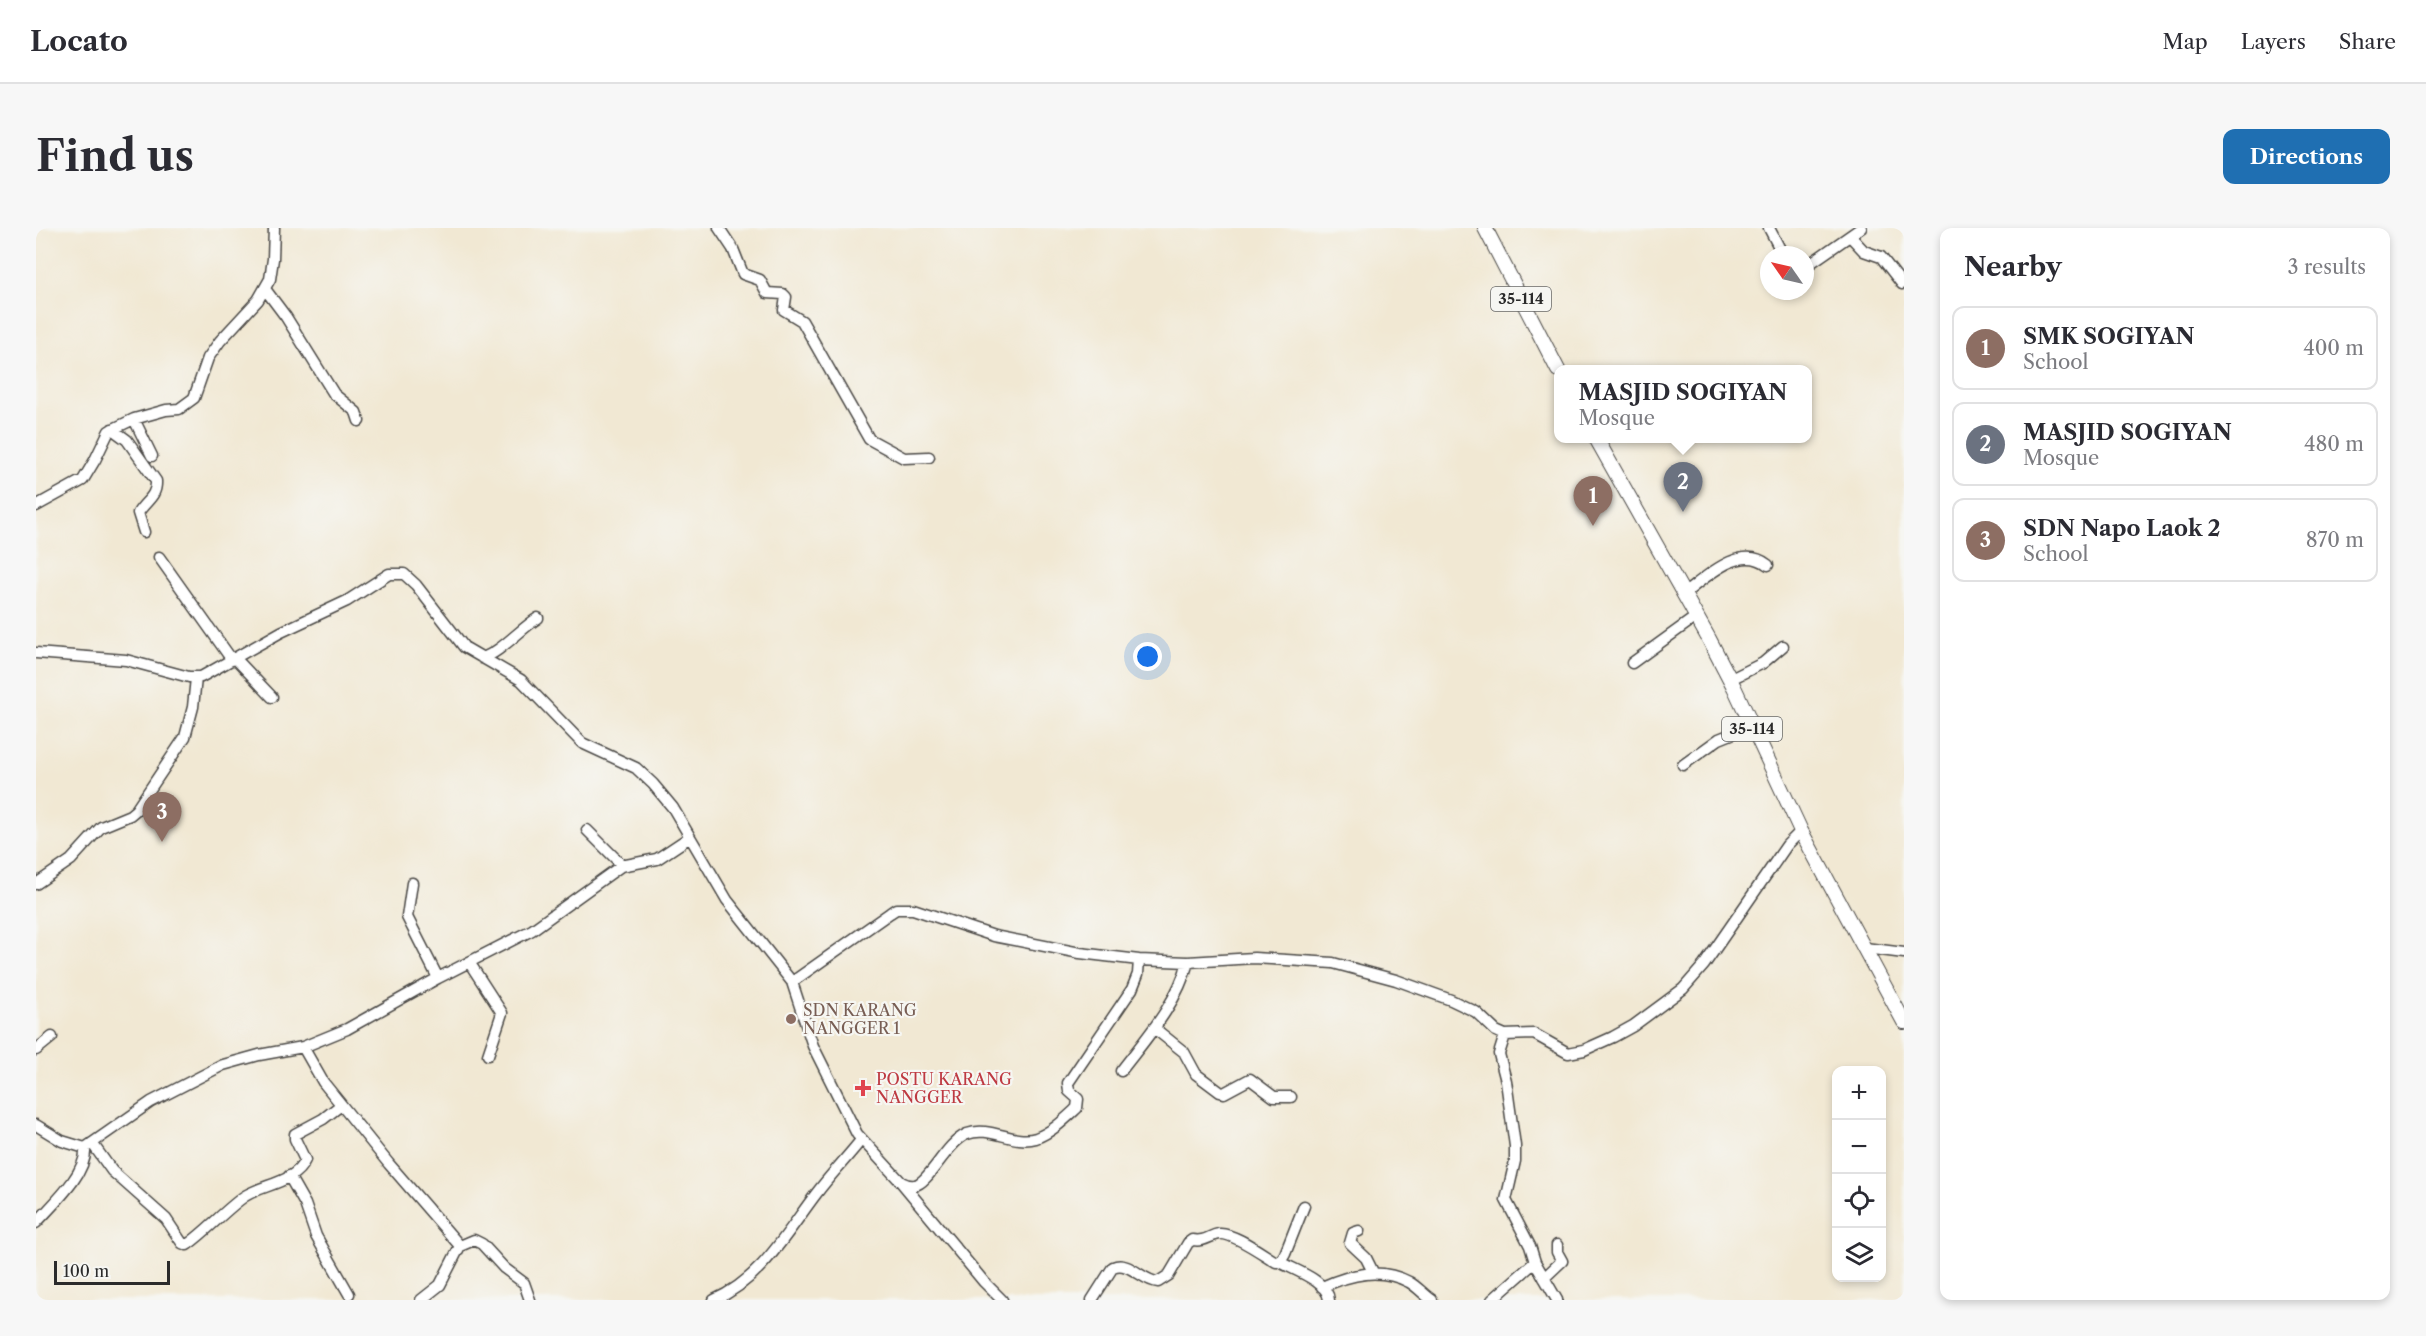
<!DOCTYPE html>
<html lang="en">
<head>
<meta charset="utf-8">
<style>
  :root { --surface:#fff; --page:#f7f7f7; --text:#2b2b33; --muted:#7c7c81; --line:#e1e1e2; --accent:#1f6fb2 }
  body { margin:0; font-family:"Libre Caslon Text",serif; background:var(--page); color:var(--text) }
  .controls { position:absolute; right:18px; bottom:18px; display:grid; overflow:hidden; border-radius:12px; box-shadow:0 3px 9px #0003 }
  .controls button { width:54px; height:54px; display:grid; place-items:center; padding:0; border:0; border-bottom:2px solid var(--line); background:var(--surface); color:var(--text); font:30px sans-serif }
  .compass { position:absolute; left:1724px; top:18px; width:54px; height:54px; border-radius:50%; background:var(--surface); box-shadow:0 3px 9px #0003; rotate:304deg }
  .scale { position:absolute; left:18px; bottom:15px; width:116px; box-sizing:border-box; padding-left:6px; border:3px solid #2b2b2b; border-top:0; font-size:16px; line-height:21px; white-space:nowrap; color:#2b2b2b; -webkit-text-stroke:4px #f6f6f2; paint-order:stroke }
  .you { position:absolute; left:1112px; top:429px; width:21px; height:21px; margin:-15px; border:4px solid #fff; border-radius:50%; background:#1a73e8; box-shadow:0 0 0 9px #1a73e833 }
  .badge { display:grid; place-items:center; width:39px; height:39px; border-radius:50%; background:var(--accent); color:#fff; font-size:20px; font-weight:700 }
  .pin { position:absolute; translate:-50% -50px; filter:drop-shadow(0 2px 3px #0008) }
  .pin::after { content:''; position:absolute; top:32px; width:21px; height:18px; background:inherit; clip-path:polygon(0 0,100% 0,50% 100%) }
  .popup { position:absolute; left:1518px; top:137px; width:258px; height:78px; box-sizing:border-box; display:grid; place-content:center; border-radius:12px; background:var(--surface); filter:drop-shadow(0 2px 4px #0005); font-size:20px; white-space:nowrap; color:var(--muted) }
  .popup b { font-size:22px; color:var(--text) }
  .popup::after { content:''; position:absolute; left:50%; top:100%; margin-left:-12px; border:12px solid transparent; border-top-color:var(--surface) }
  .list { margin:0; padding:0; list-style:none }
  h2 { display:flex; justify-content:space-between; align-items:center; height:78px; margin:0; padding:0 24px; font-size:26px }
  h2 small { font-size:20px; font-weight:400; color:var(--muted) }
  .list li { display:grid; grid-template-columns:39px 1fr auto; gap:18px; align-items:center; box-sizing:border-box; height:84px; margin:0 12px 12px; padding:0 12px; border:2px solid var(--line); border-radius:12px }
  .list b { display:block; font-size:22px; white-space:nowrap }
  .list p { margin:0; font-size:20px; white-space:nowrap; color:var(--muted) }
  .list em { font-size:20px; font-style:normal; color:var(--muted) }
  .icon { flex:none; width:33px; height:33px; fill:none; stroke:currentColor; stroke-width:2; stroke-linecap:round; stroke-linejoin:round }
  .map { position:relative; flex:none; width:1868px; height:1072px; overflow:hidden; border-radius:12px }
  header { display:flex; align-items:center; gap:36px; box-sizing:border-box; height:84px; padding:0 30px; background:var(--surface); border-bottom:2px solid var(--line) }
  header strong { font-size:28px }
  nav { display:flex; gap:33px; margin-inline-start:auto; font-size:21px }
  .intro { display:flex; align-items:center; justify-content:space-between; box-sizing:border-box; height:144px; padding:0 36px }
  h1 { margin:0; font-size:42px }
  .button { padding:15px 27px; border-radius:12px; background:var(--accent); color:#fff; font-size:21px; font-weight:700 }
  main { display:flex; gap:36px; padding:0 36px }
  aside { flex:1; background:var(--surface); border-radius:12px; box-shadow:0 3px 9px #0003 }
  .map>svg:first-child { display:block }
  .lines { fill:none; stroke-linecap:round; stroke-linejoin:round }
  .minor-casing { stroke:#494744; stroke-width:13 }
  .major-casing { stroke:#494744; stroke-width:16 }
  .minor { stroke:#fff; stroke-width:10 }
  .major { stroke:#fff; stroke-width:14 }
  .education-dot { fill:#8d6e63; stroke:#f6f6f2; stroke-width:2 }
  .health-dot { fill:#e0444e; stroke:#f6f6f2; stroke-width:2 }
  .labels { text-anchor:middle; stroke-width:4.5; stroke-linejoin:round; paint-order:stroke }
  .shield { fill:#f6f6f2; stroke:#686867; stroke-width:1.5 }
  .shield-label { font-size:15px; font-weight:bold; fill:#2b2b2b }
  .education-label { font-size:16px; fill:#785e54; stroke:#f6f6f2; text-anchor:start }
  .health-label { font-size:16px; fill:#be3a42; stroke:#f6f6f2; text-anchor:start }
</style>
</head>
<body>
<header>
<strong>Locato</strong>
<nav><a>Map</a><a>Layers</a><a>Share</a></nav>
</header>
<div class="intro"><h1>Find us</h1><a class="button">Directions</a></div>
<main>
<div class="map">
<svg width="1868" height="1072" viewBox="0 0 1868 1072">
  <rect width="100%" height="100%" fill="#f6f6f2"/>
  <filter id="ink" filterUnits="userSpaceOnUse"><feTurbulence type="fractalNoise" baseFrequency=".0167" numOctaves="2"/><feDisplacementMap in="SourceGraphic" scale="12" xChannelSelector="R" yChannelSelector="G"/><feConvolveMatrix kernelMatrix="1 2 1 2 8 2 1 2 1" color-interpolation-filters="sRGB"/></filter>
  <filter id="wash" filterUnits="userSpaceOnUse"><feTurbulence type="fractalNoise" baseFrequency=".008" numOctaves="4" result="noise"/><feDisplacementMap in="SourceGraphic" scale="24" xChannelSelector="R" yChannelSelector="G"/><feGaussianBlur stdDeviation="1.35" result="paint"/><feColorMatrix in="noise" values="0 0 0 0 0 0 0 0 0 0 0 0 0 0 0 0 0 1.4 0 .05"/><feComposite in="paint" operator="in"/></filter>
  <g filter="url(#wash)">
    <rect width="100%" height="100%" fill="#f1e8d3"/>
  </g>
  <g filter="url(#ink)">
    <g class="lines">
      <g class="minor-casing">
        <path id="minor" d="M683,0L697,21L707,46L724,52L731,65L747,66L750,69L748,82L766,93L833,211L868,230L893,229
          M1733,0L1747,27
          M1814,8L1828,23L1845,29L1866,56
          M1769,39L1825,0
          M229,61L250,89L298,166L320,184L323,193
          M98,191L116,228
          M76,201L91,212L120,253C121,269 109,273 102,285L108,304
          M0,278L47,252L59,232L73,203L98,191L130,182L143,181L158,170L172,130L184,113L222,72L234,51L237,31L238,0
          M123,329L196,432
          M1649,365C1670,349 1705,315 1732,337
          M0,425L90,432L153,449H165L245,404L311,373L353,346H368L380,357L428,419L485,452L546,515L600,540L617,556L637,580L691,672L756,754L777,818L821,906L865,954L948,1054L966,1072
          M199,430L236,469
          M446,430C464,425 484,401 502,390
          M1596,435L1661,388
          M1693,452L1727,435L1747,418
          M1647,537L1683,511L1715,498
          M551,602L587,638
          M376,655L371,689L402,750
          M0,656L35,632L65,599L94,587L100,582L149,509L157,479L160,450
          M1829,720L1868,725
          M433,734L466,785L452,827
          M756,754L854,685L860,681H877L958,708L1044,725L1103,732L1152,734L1218,730L1297,735L1360,752L1415,772L1440,784L1460,803L1469,807L1498,806L1532,825L1548,822L1577,809L1597,798L1647,761L1668,737L1751,617L1765,603
          M1118,800L1148,824L1160,846L1184,864L1188,865L1214,851L1238,869H1255
          M1469,807L1463,826L1470,853L1479,918V933L1470,972L1494,1018L1499,1034
          M267,819L287,854L353,936L424,1018
          M0,822L16,809
          M1085,843C1111,809 1141,776 1152,734
          M0,897L26,913L49,920L115,874L187,837L223,827L267,819L311,801L402,750L496,702L585,638L621,631L654,609
          M56,915L76,943L130,991L146,1015L151,1017C171,1003 190,981 209,968C228,956 259,955 269,932L259,911V906L287,891L305,877
          M253,948L269,976L280,1008L313,1066
          M865,954C869,956 874,958 879,957C893,955 910,915 931,906C954,897 977,917 1000,910C1016,904 1028,892 1041,880L1042,871L1033,863L1032,855L1096,761L1102,746L1103,732
          M0,995C16,977 52,945 49,920
          M1323,1003L1317,1005L1314,1015L1330,1030L1337,1044
          M1244,1034C1258,1042 1292,1053 1293,1072
          M1508,1050L1526,1033L1521,1024V1017
          M1286,1059C1315,1046 1344,1039 1373,1054C1382,1059 1388,1067 1396,1072
          M385,1072L404,1057L424,1018L438,1012L446,1016L468,1040L488,1055L494,1072
          M678,1072C725,1052 751,1004 780,966C794,947 811,930 825,912
          M1056,1072L1077,1039C1093,1032 1106,1053 1122,1054L1133,1047L1152,1015L1156,1012C1170,1014 1172,1008 1183,1006C1197,1004 1228,1027 1240,1034H1244L1249,1026L1268,978
          M1456,1072L1499,1034L1521,1072"/>
      </g>
      <g class="major-casing">
        <path id="major" d="M1449,0L1522,142
          M1560,210L1673,411L1698,459L1765,603L1868,794"/>
      </g>
      <use href="#minor" class="minor"/>
      <use href="#major" class="major"/>
    </g>
  </g>
  <circle class="education-dot" cx="755" cy="791" r="6"/>
  <path class="health-dot" d="M824 851h6v6h6v6h-6v6h-6v-6h-6v-6h6z"/>
  <g class="labels">
    <g class="shield">
      <rect x="1455" y="59" width="60" height="24" rx="4.5"/>
      <rect x="1686" y="489" width="60" height="24" rx="4.5"/>
    </g>
    <g class="shield-label">
      <text x="1485" y="76">35-114</text>
      <text x="1716" y="506">35-114</text>
    </g>
    <g class="education-label">
      <text x="767" y="788">SDN KARANG<tspan x="767" dy="18">NANGGER 1</tspan></text>
    </g>
    <g class="health-label">
      <text x="840" y="857">POSTU KARANG<tspan x="840" dy="18">NANGGER</tspan></text>
    </g>
  </g>
</svg>
<div class="controls">
<button>+</button>
<button>−</button>
<button><svg class="icon" aria-label="locate" viewBox="0 0 24 24"><circle cx="12" cy="12" r="6"/><path d="M12 2v4M12 18v4M2 12h4M18 12h4"/></svg></button>
<button><svg class="icon" aria-label="layers" viewBox="0 0 24 24"><path d="M12 4l9 5-9 5-9-5zM3 14l9 5 9-5"/></svg></button>
</div>
<svg class="compass" viewBox="-18 -18 36 36"><path d="M0-13l5 13h-10z" fill="#e53935"/><path d="M0 13l5-13h-10z" fill="#7c7c81"/></svg>
<div class="scale">100 m</div>
<div class="you"></div>
<div class="pin badge" style="left:1557px;top:298px;background:#8d6e63">1</div>
<div class="pin badge" style="left:1647px;top:284px;background:#6b7280">2</div>
<div class="popup"><b>MASJID SOGIYAN</b>Mosque</div>
<div class="pin badge" style="left:126px;top:614px;background:#8d6e63">3</div>
</div>
<aside>
<h2>Nearby<small>3 results</small></h2>
<ul class="list">
<li><span class="badge" style="background:#8d6e63">1</span><div><b>SMK SOGIYAN</b><p>School</p></div><em>400 m</em></li>
<li><span class="badge" style="background:#6b7280">2</span><div><b>MASJID SOGIYAN</b><p>Mosque</p></div><em>480 m</em></li>
<li><span class="badge" style="background:#8d6e63">3</span><div><b>SDN Napo Laok 2</b><p>School</p></div><em>870 m</em></li>
</ul>
</aside>
</main>
</body>
</html>
